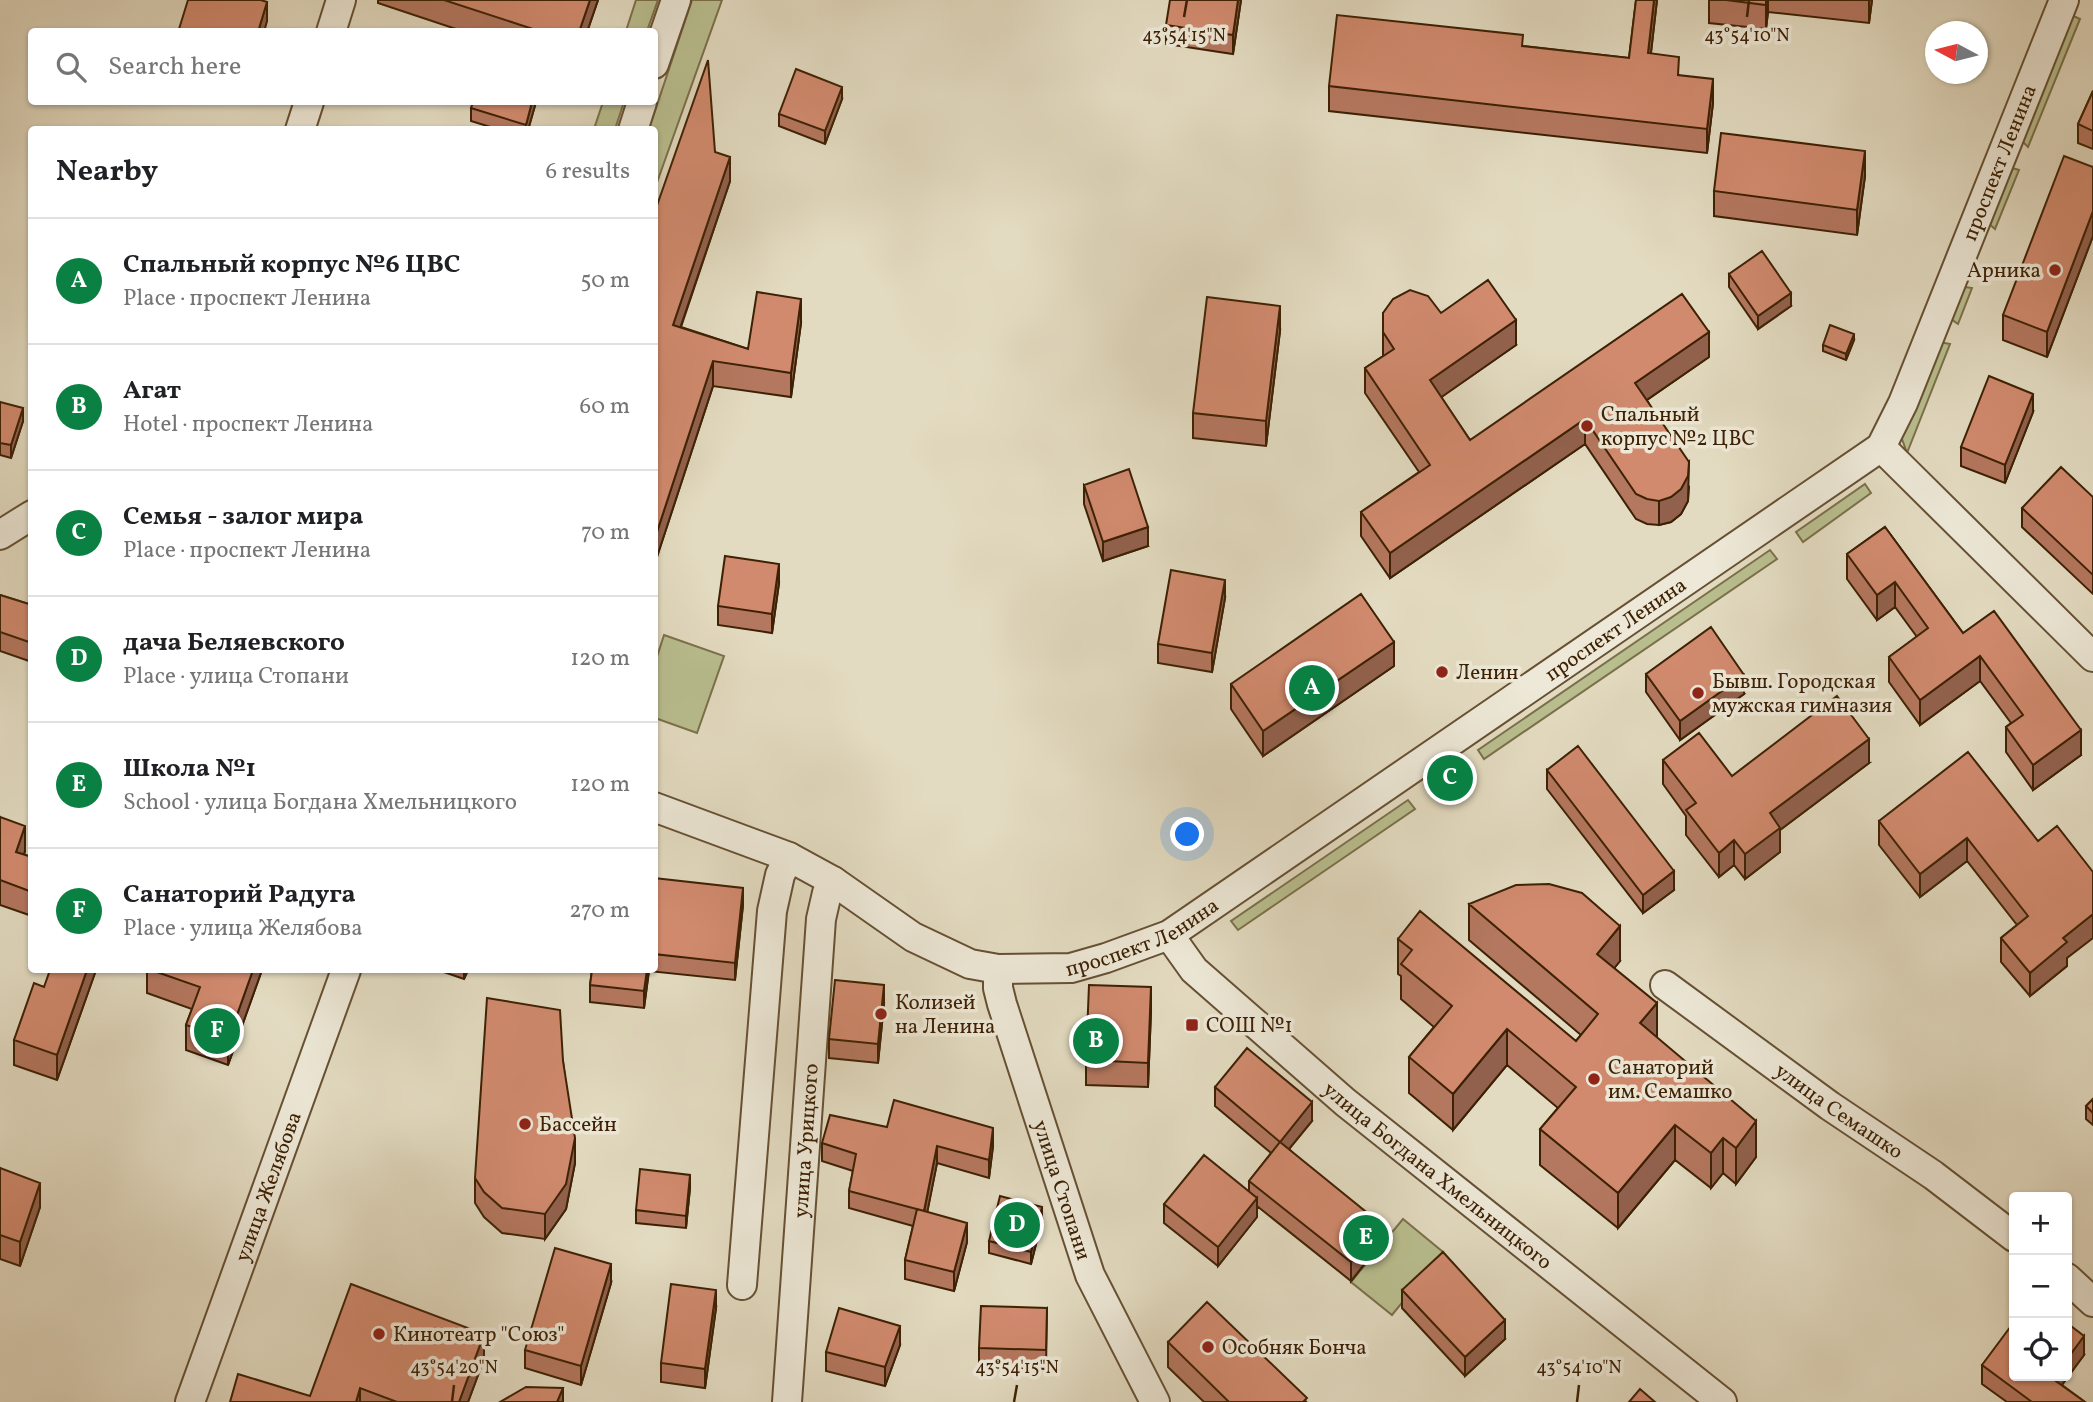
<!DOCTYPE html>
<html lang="en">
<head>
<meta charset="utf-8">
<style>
  :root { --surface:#fff; --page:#f6f6f6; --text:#202124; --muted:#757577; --line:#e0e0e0; --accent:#0b8043 }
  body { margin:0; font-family:Vollkorn,serif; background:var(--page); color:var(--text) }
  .controls { position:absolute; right:21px; bottom:21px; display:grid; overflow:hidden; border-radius:7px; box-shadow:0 2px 5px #0004 }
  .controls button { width:63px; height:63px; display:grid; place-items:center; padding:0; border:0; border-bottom:2px solid var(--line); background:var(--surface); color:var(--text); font:35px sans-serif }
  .compass { position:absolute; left:1925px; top:21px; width:63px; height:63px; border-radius:50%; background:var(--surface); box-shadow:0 2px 5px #0004; rotate:277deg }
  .you { position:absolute; left:1188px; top:835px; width:24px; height:24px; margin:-18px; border:5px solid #fff; border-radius:50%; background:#1a73e8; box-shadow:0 0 0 10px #1a73e833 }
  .badge { display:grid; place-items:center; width:46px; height:46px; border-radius:50%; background:var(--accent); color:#fff; font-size:23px; font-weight:700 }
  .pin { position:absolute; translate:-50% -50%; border:4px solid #fff; box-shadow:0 2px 7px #0006 }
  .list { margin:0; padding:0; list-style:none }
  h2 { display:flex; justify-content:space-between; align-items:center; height:91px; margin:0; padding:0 28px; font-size:30px }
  h2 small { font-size:23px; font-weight:400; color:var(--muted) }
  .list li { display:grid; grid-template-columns:46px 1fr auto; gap:21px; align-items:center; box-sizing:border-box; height:126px; padding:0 28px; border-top:2px solid var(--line) }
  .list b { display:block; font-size:26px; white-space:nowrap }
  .list p { margin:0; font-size:23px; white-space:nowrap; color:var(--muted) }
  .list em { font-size:23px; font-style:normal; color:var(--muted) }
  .icon { flex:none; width:38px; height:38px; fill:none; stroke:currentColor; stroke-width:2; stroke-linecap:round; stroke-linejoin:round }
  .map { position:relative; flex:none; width:2093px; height:1402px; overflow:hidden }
  .search { position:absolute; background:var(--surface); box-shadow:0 2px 5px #0004; left:28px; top:28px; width:630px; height:77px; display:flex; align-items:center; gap:18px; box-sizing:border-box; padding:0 24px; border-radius:7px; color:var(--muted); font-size:26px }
  .panel { position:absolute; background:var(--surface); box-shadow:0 2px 5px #0004; left:28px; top:126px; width:630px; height:847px; border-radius:7px }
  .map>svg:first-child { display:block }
  .green { fill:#b9be8f; stroke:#7b704a; stroke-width:2 }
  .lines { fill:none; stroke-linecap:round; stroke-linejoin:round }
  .minor-casing { stroke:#665033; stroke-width:32 }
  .minor { stroke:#ede8d7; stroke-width:28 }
  .wall { fill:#b4775f; stroke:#3d2104; stroke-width:2 }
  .shaded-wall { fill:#92614d; stroke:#3d2104; stroke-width:2 }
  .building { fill:#d18a6e; stroke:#3d2104; stroke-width:2 }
  .ticks { fill:none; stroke:#3d2104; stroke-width:2.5 }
  .poi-dot { fill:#8f2418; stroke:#ede8d7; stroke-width:2.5 }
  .labels { text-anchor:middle; stroke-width:7; stroke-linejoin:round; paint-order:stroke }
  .street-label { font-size:21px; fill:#3d2104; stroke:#ede8d7 }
  .poi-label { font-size:21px; fill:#3d2104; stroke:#ede8d7; text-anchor:start }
  .ticks-label { font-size:18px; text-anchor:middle; fill:#3d2104; stroke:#ede8d7; stroke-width:7; stroke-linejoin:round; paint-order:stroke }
</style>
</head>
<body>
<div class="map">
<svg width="2093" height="1402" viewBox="0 0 2093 1402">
  <rect width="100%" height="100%" fill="#e3dbc1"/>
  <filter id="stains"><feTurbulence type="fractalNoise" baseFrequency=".00286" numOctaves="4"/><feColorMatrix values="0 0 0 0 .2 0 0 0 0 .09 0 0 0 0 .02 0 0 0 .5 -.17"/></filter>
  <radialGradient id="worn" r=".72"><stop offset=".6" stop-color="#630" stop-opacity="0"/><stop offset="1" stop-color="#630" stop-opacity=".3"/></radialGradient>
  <path class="green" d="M636,0H658L647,31H626Z
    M692,0H722L655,188L654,130L649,129Z
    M2069,14L2080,19L2028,147L2022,141Z
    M603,102H624L615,129H594Z
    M2012,168L2019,170L1995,229L1988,223Z
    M1965,287L1972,288L1958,324L1951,319L1958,290Z
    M1939,342L1950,344L1907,453L1902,439L1903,424Z
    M1865,484L1871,493L1803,542L1796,532Z
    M1770,550L1777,559L1484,759L1478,750Z
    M664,635L724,656L697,733L655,718V663Z
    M1408,800L1415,809L1238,930L1231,921Z
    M1403,1219L1443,1252L1392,1315L1351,1282Z"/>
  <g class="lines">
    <g class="minor-casing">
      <g id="minor">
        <path d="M331,32L341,0"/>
        <path d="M654,64L676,0"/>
        <path d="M300,130L309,102"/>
        <path d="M633,130L642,102"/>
        <path d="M1881,447L2093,657"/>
        <path d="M0,535L32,515"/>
        <path id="s1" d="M654,807L789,857L833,881L913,937L970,964L998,969L1071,968L1106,958L1169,935L1881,447L1903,403L2064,0"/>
        <path id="s2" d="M1169,935L1194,970L1345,1102L1722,1402"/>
        <path id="s3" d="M998,969V988L1002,1004L1090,1275L1155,1402"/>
        <path id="s4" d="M1665,985L1830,1106L1933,1175L2014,1237"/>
        <path d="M2067,1278L2093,1302"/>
        <path d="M742,1285L772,911L780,875L789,857"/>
        <path id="s5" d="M190,1402L346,970"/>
        <path id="s6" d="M787,1402L821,919L827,893L833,881"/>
      </g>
    </g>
    <use href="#minor" class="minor"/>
  </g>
  <path class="wall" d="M378,0H598L587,32H465L378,3Z
    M1241,0L1233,54L1166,44V25Z
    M1636,0H1657L1651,53L1679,75L1713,103L1707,153L1329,111V86L1523,46L1629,58Z
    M1709,0H1872L1869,23L1768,12L1766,29L1709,23Z
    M2093,91V149L2078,143V124Z
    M842,99L825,144L779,126V114Z
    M536,102L528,130H500L471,121V108Z
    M715,152L730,181L681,327L748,349L801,323L791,397L713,386L654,566V214Z
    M2093,167V236L2047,357L2003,340V315Z
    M1865,176L1857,235L1714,216V191Z
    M1729,274L1791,306L1758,329L1729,287Z
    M1383,313H1441L1516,345L1441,397L1470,440L1709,357L1647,400L1689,487L1688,501L1681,514L1671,522L1659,525L1647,524L1636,519L1585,444L1390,578L1361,536V512L1419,472L1365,393V368L1383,356Z
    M1280,331L1266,446L1193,438V413Z
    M1854,340L1846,360L1823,351V345Z
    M0,402L23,421L11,458L0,455Z
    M2033,412L2005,483L1961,466V447Z
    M1084,485L1148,546L1103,561L1084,504Z
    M2093,497V594L2022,527V508Z
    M1885,527L1963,633L2081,755L2033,790L2006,752V727L2011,723L1980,681L1920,725L1889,682V657L1917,637L1895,607L1877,620L1847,579V554Z
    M779,583L772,633L718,625V606Z
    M0,595L32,605V662L0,651Z
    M1225,598L1212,672L1158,663V644Z
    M1394,666L1263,756L1231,709V684Z
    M1646,674L1744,694L1680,740L1646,692Z
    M1663,760L1732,776L1869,763L1780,830V852L1745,879L1734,865L1719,877L1686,835V816L1663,784Z
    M1547,770L1674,890L1643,913L1547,789Z
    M0,817L25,851L24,855L32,857V916L0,905Z
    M1879,821L2038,841L2067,958V966L2030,996L2001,962V938L2017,925L1967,861L1920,897L1879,845Z
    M654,878L743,905L735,980L649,971L644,1008L590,1002V985L592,970H654Z
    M1469,904L1620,961L1614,968L1657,1038L1756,1157L1736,1184L1723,1173L1711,1188L1675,1160L1618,1228L1540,1165V1129L1558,1108L1507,1065L1453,1130L1409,1093V1057L1434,1027L1401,999V976L1398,974V939L1576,1041L1581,1035L1469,940Z
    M96,970L57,1080L14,1065V1040L44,987Z
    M147,970H262L228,1065L186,1050V1025L192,1009L147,993Z
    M438,970H468L464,979Z
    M884,1004L878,1063L829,1058V1039Z
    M1151,1011L1148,1087L1086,1085V1060Z
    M563,1061L575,1163L566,1209L545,1239L502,1233L484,1217L475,1203V1178Z
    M1215,1087L1312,1121L1289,1149L1381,1243L1351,1281L1257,1206V1217L1218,1266L1164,1223V1204L1249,1191V1181L1271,1153L1215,1106Z
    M2093,1099V1125L2086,1119V1106Z
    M887,1127L993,1146L989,1178L937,1163L927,1212L967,1242L954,1291L905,1279V1260L913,1226L849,1208V1191L853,1171L822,1161V1143Z
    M0,1168L40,1207L20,1266L0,1259Z
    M690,1188L686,1228L636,1223V1210Z
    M1042,1220L1031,1264L989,1253V1241Z
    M611,1283L581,1385L525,1368V1350Z
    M1402,1290L1505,1339L1465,1376L1402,1308Z
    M716,1308L705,1388L661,1382V1363Z
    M1047,1308L1046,1369L979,1367V1348Z
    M1168,1342L1307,1402H1204L1168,1367Z
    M900,1345L885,1386L826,1371V1352Z
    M2084,1355L2062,1385L2085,1402H2007L1982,1384V1365Z
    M484,1359L468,1402H230L310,1396Z"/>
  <path class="shaded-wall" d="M590,0H598L587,32H579Z
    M1238,0H1241L1233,54V35Z
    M1654,0H1657L1648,78V53Z
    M1766,0H1768V12L1766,29Z
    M1869,0H1872L1869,23Z
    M267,2V21L264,32H258Z
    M1713,79V103L1707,153V129Z
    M842,87V99L825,144V131Z
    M532,102H536L528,130H526V125Z
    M1865,151V176L1857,235V210Z
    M730,157V181L673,349V325Z
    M2093,211V236L2047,357V332Z
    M1791,293V306L1758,329V316Z
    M801,299V323L791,397V373Z
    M1280,306V331L1266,446V421Z
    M1516,320V345L1430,405V380Z
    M1709,332V357L1635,408V383Z
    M1854,334V340L1846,360V354Z
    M713,361V386L654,566V541Z
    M2033,394V412L2005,483V465Z
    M23,408V421L11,458V445Z
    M1585,419V444L1390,578V553Z
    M1689,462L1688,501L1681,514L1671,522L1659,525V501Z
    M1148,527V546L1103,561V542Z
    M779,564V583L772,633V614Z
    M1225,580V598L1212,672V653Z
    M1895,582V607L1877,620V595Z
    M1394,642V666L1263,756V731Z
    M1980,656V681L1920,725V700Z
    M1744,675V694L1680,740V721Z
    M2081,730V755L2033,790V765Z
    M1869,739V763L1780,830V852L1745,879V854L1770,813Z
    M25,826V851L16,876V852Z
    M1967,838V861L1920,897V874Z
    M1734,840V865L1719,877V853Z
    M1674,871V890L1643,913V895Z
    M743,888V905L735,980V963Z
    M2093,914V938L2067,958V966L2030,996V973L2063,938Z
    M1620,926V961L1597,990V954Z
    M87,970H96L57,1080V1055Z
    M253,970H262L228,1065V1040Z
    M464,970H468L464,979Z
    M647,970H649L644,1008V991Z
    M884,985V1004L878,1063V1044Z
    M1151,987V1011L1148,1087V1063Z
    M1657,1003V1038L1640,1023Z
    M1507,1029V1065L1453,1130V1094Z
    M1312,1102V1121L1280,1160V1142Z
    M1756,1121V1157L1736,1184V1148Z
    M1675,1125V1160L1618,1228V1193Z
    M993,1128V1146L989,1178V1160Z
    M575,1138V1163L566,1209L545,1239V1214Z
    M1723,1138V1173L1711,1188V1153Z
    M937,1146V1163L924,1229V1212Z
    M690,1175V1188L686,1228V1216Z
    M40,1183V1207L20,1266V1242Z
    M1257,1198V1217L1218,1266V1247Z
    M1042,1207V1220L1031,1264V1252Z
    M967,1223V1242L954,1291V1272Z
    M1381,1224V1243L1351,1281V1262Z
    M611,1264V1283L581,1385V1366Z
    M716,1290V1308L705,1388V1369Z
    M1505,1320V1339L1465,1376V1357Z
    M900,1326V1345L885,1386V1367Z
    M484,1334V1359L468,1402H459Z
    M2084,1336V1355L2053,1397V1379L2055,1376H2067V1359Z
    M360,1388V1402H356Z
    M563,1388V1402H557Z"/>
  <path class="building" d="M188,0H261L267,2L258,32H188L179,29Z
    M444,0H590L579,32H542Z
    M1170,0H1238L1233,35L1166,25Z
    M1636,0H1654L1648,53L1679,57L1678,75L1713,79L1707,129L1329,86L1337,15L1523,35L1522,46L1629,58Z
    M1726,0H1766V5Z
    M708,60L715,152L730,157L673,325L748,349L757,292L801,299L791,373L713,361L654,541V214Z
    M796,69L842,87L825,131L779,114Z
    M2093,91V131L2078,124Z
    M473,102H532L526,125L471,108Z
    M1721,133L1865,151L1857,210L1714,191Z
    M2064,156L2093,167V211L2047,332L2003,315Z
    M1762,251L1791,293L1758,316L1729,274Z
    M1488,280L1516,320L1430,380L1470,440L1682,294L1709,332L1635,383L1689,462L1688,476L1681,489L1671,497L1659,501L1647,499L1636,494L1585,419L1390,553L1361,512L1430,465L1365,368L1394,349L1383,332V313L1393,299L1410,290L1428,296L1441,313Z
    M1207,297L1280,306L1266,421L1193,413Z
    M1830,325L1854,334L1846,354L1823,345Z
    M1989,376L2033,394L2005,465L1961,447Z
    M0,402L23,408L11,445L0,443Z
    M2061,467L2093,497V575L2022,508Z
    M1129,469L1148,527L1103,542L1084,485Z
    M1885,527L1963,633L1994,611L2081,730L2033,765L2006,727L2023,715L1980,656L1920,700L1889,657L1928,628L1895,582L1877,595L1847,554Z
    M725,556L779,564L772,614L718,606Z
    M1171,570L1225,580L1212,653L1158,644Z
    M1361,594L1394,642L1263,731L1231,684Z
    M0,595L32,605V643L0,632Z
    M1711,627L1744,675L1680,721L1646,674Z
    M1837,696L1869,739L1770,813L1780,828L1745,854L1734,840L1719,853L1686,810L1696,803L1663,760L1699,733L1732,776Z
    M1578,746L1674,871L1643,895L1547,770Z
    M1968,752L2038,841L2057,826L2093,872V914L2063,938L2067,942L2030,973L2001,938L2028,916L1967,838L1920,874L1879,821Z
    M0,817L25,826L16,852L32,857V892L0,880Z
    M654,878L743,888L735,963L654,954Z
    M1549,884L1582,893L1620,926L1597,954L1657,1003L1640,1023L1756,1121L1736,1148L1723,1138L1711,1153L1675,1125L1618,1193L1540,1129L1576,1087L1507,1029L1453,1094L1409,1057L1452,1006L1401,964L1412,950L1398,939L1420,911L1576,1041L1598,1014L1469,904L1516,885Z
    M50,970H87L57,1055L14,1040L34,983L44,987Z
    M151,970H253L228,1040L186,1025L200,987Z
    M592,970H647L644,991L590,985Z
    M835,980L884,985L878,1044L829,1039Z
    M1089,985L1151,987L1148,1063L1086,1060Z
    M487,998L560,1010L563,1061L575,1138L566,1184L545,1214L502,1208L484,1192L475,1178Z
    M1247,1048L1312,1102L1280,1142L1215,1087Z
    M2093,1099V1113L2086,1106Z
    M894,1100L993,1128L989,1160L937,1146L924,1211L849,1191L856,1154L822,1143L830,1115L887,1127Z
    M1280,1142L1381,1224L1351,1262L1249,1181Z
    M1204,1155L1257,1198L1218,1247L1164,1204Z
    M0,1168L40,1183L20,1242L0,1235Z
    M640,1169L690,1175L686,1216L636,1210Z
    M1000,1196L1042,1207L1031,1252L989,1241Z
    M917,1209L967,1223L954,1272L905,1260Z
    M555,1248L611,1264L581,1366L525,1350Z
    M1443,1252L1505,1320L1465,1357L1402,1290Z
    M351,1284L484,1334L459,1402H397L360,1388L356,1402H230L238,1374L310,1396Z
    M671,1284L716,1290L705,1369L661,1363Z
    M1207,1302L1307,1398L1303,1402H1229L1168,1342Z
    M981,1306L1047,1308L1046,1350L979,1348Z
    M839,1308L900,1326L885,1367L826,1352Z
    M2014,1322V1376H2055L2053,1379L2085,1402H2032L1982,1365Z
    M2067,1323L2084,1336L2067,1359Z
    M526,1387L563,1388L557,1402H500Z
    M1640,1389L1655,1402H1629Z"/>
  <path class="ticks" d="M1184,17L1187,0M1747,17L1749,0M452,1402L454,1385M1014,1402L1017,1385M1577,1402L1579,1385"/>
  <g class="poi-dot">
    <circle cx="2055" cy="270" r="7"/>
    <circle cx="1587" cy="426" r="7"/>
    <circle cx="1442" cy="672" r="7"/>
    <circle cx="1698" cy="693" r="7"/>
    <circle cx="881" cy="1014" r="7"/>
    <rect x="1185" y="1018" width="14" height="14" rx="3.5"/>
    <circle cx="1594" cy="1079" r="7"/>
    <circle cx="525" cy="1124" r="7"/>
    <circle cx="379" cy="1334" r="7"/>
    <circle cx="1208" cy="1347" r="7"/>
  </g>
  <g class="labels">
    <g class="street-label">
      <text dy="7" stroke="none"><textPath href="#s1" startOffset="1731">проспект Ленина</textPath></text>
      <text dy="7" stroke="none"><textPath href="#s1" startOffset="1101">проспект Ленина</textPath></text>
      <text dy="7" stroke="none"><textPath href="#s1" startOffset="534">проспект Ленина</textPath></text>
      <text dy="7" stroke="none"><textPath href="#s4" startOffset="215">улица Семашко</textPath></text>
      <text dy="7" stroke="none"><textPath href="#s6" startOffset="262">улица Урицкого</textPath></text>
      <text dy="7" stroke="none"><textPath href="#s2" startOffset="362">улица Богдана Хмельницкого</textPath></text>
      <text dy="7" stroke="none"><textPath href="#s5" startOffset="229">улица Желябова</textPath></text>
      <text dy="7" stroke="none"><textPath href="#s3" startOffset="231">улица Стопани</textPath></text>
    </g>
    <g class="poi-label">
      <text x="2041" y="277" text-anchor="end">Арника</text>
      <text x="1601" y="421">Спальный<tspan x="1601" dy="24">корпус №2 ЦВС</tspan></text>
      <text x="1456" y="679">Ленин</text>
      <text x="1712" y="688">Бывш. Городская<tspan x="1712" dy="24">мужская гимназия</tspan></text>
      <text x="895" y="1009">Колизей<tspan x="895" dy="24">на Ленина</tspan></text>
      <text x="1206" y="1032">СОШ №1</text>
      <text x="1608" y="1074">Санаторий<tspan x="1608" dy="24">им. Семашко</tspan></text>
      <text x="539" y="1131">Бассейн</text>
      <text x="393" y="1341">Кинотеатр "Союз"</text>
      <text x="1222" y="1354">Особняк Бонча</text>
    </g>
  </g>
  <g class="ticks-label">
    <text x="1184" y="41">43°54'15"N</text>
    <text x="1747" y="41">43°54'10"N</text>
    <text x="454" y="1373">43°54'20"N</text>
    <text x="1017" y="1373">43°54'15"N</text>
    <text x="1579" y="1373">43°54'10"N</text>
  </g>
  <rect width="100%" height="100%" filter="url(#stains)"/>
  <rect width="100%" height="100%" fill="url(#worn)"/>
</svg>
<div class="controls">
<button>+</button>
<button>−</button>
<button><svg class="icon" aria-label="locate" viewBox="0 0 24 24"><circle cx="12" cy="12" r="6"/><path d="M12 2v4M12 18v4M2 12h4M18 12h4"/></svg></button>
</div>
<svg class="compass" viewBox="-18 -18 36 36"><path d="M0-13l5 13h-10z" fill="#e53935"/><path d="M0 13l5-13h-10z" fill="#757577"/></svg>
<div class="you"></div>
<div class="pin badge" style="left:1312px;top:688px">A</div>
<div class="pin badge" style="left:1096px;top:1041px">B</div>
<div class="pin badge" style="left:1450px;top:778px">C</div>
<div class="pin badge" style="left:1017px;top:1225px">D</div>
<div class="pin badge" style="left:1366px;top:1238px">E</div>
<div class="pin badge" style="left:217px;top:1031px">F</div>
<div class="search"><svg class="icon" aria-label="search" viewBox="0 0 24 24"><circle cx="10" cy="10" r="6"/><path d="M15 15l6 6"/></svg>Search here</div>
<section class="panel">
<h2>Nearby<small>6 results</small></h2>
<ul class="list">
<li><span class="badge">A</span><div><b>Спальный корпус №6 ЦВС</b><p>Place · проспект Ленина</p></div><em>50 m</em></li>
<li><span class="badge">B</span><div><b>Агат</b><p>Hotel · проспект Ленина</p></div><em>60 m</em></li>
<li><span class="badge">C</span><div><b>Семья - залог мира</b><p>Place · проспект Ленина</p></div><em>70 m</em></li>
<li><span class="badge">D</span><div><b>дача Беляевского</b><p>Place · улица Стопани</p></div><em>120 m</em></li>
<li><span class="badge">E</span><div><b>Школа №1</b><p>School · улица Богдана Хмельницкого</p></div><em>120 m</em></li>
<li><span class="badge">F</span><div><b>Cанаторий Радуга</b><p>Place · улица Желябова</p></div><em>270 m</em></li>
</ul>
</section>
</div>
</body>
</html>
